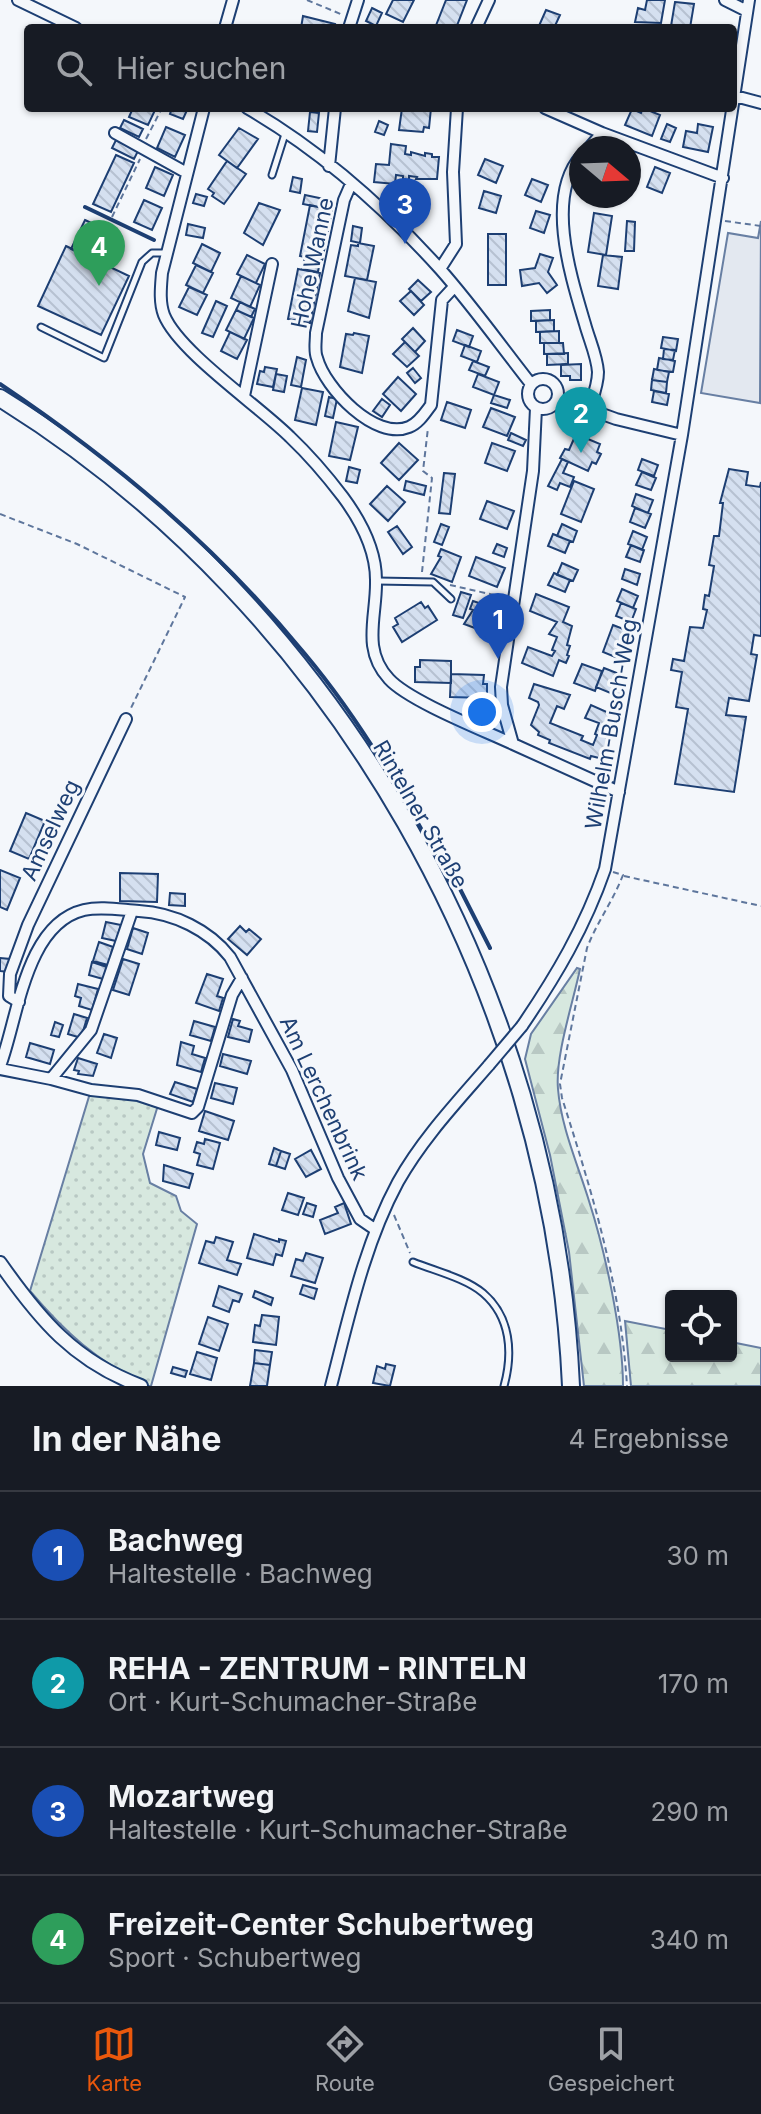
<!DOCTYPE html>
<html lang="de">
<head>
<meta charset="utf-8">
<style>
  :root { --surface:#171b24; --page:#20242c; --text:#f1f3f6; --muted:#9ea1a6; --line:#363941; --accent:#ea580c }
  body { margin:0; font-family:Inter,sans-serif; background:var(--page); color:var(--text) }
  .controls { position:absolute; right:24px; bottom:24px; display:grid; overflow:hidden; border-radius:8px; box-shadow:0 2px 6px #0004 }
  .controls button { width:72px; height:72px; display:grid; place-items:center; padding:0; border:0; border-bottom:2px solid var(--line); background:var(--surface); color:var(--text); font:40px sans-serif }
  .compass { position:absolute; left:569px; top:136px; width:72px; height:72px; border-radius:50%; background:var(--surface); box-shadow:0 2px 6px #0004; rotate:109deg }
  .you { position:absolute; left:482px; top:712px; width:28px; height:28px; margin:-20px; border:6px solid #fff; border-radius:50%; background:#1a73e8; box-shadow:0 0 0 12px #1a73e833 }
  .badge { display:grid; place-items:center; width:52px; height:52px; border-radius:50%; background:var(--accent); color:#fff; font-size:26px; font-weight:700 }
  .pin { position:absolute; translate:-50% -66px; filter:drop-shadow(0 2px 4px #0008) }
  .pin::after { content:''; position:absolute; top:42px; width:28px; height:24px; background:inherit; clip-path:polygon(0 0,100% 0,50% 100%) }
  .list { margin:0; padding:0; list-style:none }
  h2 { display:flex; justify-content:space-between; align-items:center; height:104px; margin:0; padding:0 32px; font-size:34px }
  h2 small { font-size:26px; font-weight:400; color:var(--muted) }
  .list li { display:grid; grid-template-columns:52px 1fr auto; gap:24px; align-items:center; box-sizing:border-box; height:128px; padding:0 32px; border-top:2px solid var(--line) }
  .list b { display:block; font-size:30px; white-space:nowrap }
  .list p { margin:0; font-size:26px; white-space:nowrap; color:var(--muted) }
  .list em { font-size:26px; font-style:normal; color:var(--muted) }
  .icon { flex:none; width:44px; height:44px; fill:none; stroke:currentColor; stroke-width:2; stroke-linecap:round; stroke-linejoin:round }
  .map { position:relative; flex:none; width:761px; height:1386px; overflow:hidden }
  .search { position:absolute; background:var(--surface); box-shadow:0 2px 6px #0004; left:24px; right:24px; top:24px; height:88px; display:flex; align-items:center; gap:20px; box-sizing:border-box; padding:0 28px; border-radius:8px; color:var(--muted); font-size:30px }
  .sheet { height:616px; background:var(--surface) }
  nav { display:flex; justify-content:space-around; align-items:center; box-sizing:border-box; height:112px; border-top:2px solid var(--line); background:var(--surface); font-size:22px; color:var(--muted) }
  nav a { display:grid; justify-items:center; gap:4px }
  nav .on { color:var(--accent) }
  .map>svg:first-child { display:block }
  .grass { fill:url(#grass-dots); stroke:#687fa3; stroke-width:2 }
  .forest { fill:url(#forest-firs); stroke:#687fa3; stroke-width:2 }
  .parking { fill:#e3e8f0; stroke:#687fa3; stroke-width:2 }
  .building { fill:url(#building-back-hatch); stroke:#1d3f73; stroke-width:2 }
  .lines { fill:none; stroke-linecap:round; stroke-linejoin:round }
  .service-casing { stroke:#1d3f73; stroke-width:9 }
  .minor-casing { stroke:#1d3f73; stroke-width:14 }
  .tertiary-casing { stroke:#1d3f73; stroke-width:16 }
  .primary-casing { stroke:#1d3f73; stroke-width:20 }
  .path { stroke:#5e769c; stroke-width:2; stroke-dasharray:6 4; stroke-linecap:butt }
  .service { stroke:#f4f7fb; stroke-width:5 }
  .minor { stroke:#f4f7fb; stroke-width:10 }
  .tertiary { stroke:#f4f7fb; stroke-width:12 }
  .primary { stroke:#f4f7fb; stroke-width:16 }
  .minor-bridge-casing { stroke:#1d3f73; stroke-width:14; stroke-linecap:butt }
  .minor-bridge { stroke:#f4f7fb; stroke-width:10 }
  .wall { stroke:#1d3f73; stroke-width:4 }
  .labels { text-anchor:middle; stroke-width:6; stroke-linejoin:round; paint-order:stroke }
  .street-label { font-size:22px; fill:#1d3f73; stroke:#f4f7fb }
</style>
</head>
<body>
<div class="map">
<svg width="761" height="1386" viewBox="0 0 761 1386">
  <defs>
    <pattern id="grass-dots" width="8" height="8" patternUnits="userSpaceOnUse" patternTransform="scale(2)"><rect width="8" height="8" fill="#d7e8df"/><path d="M2 2h.1M6 6h.1" fill="none" stroke="#b8c8c3" stroke-width="1.8" stroke-linecap="round"/></pattern>
    <pattern id="forest-firs" width="22" height="20" patternUnits="userSpaceOnUse" patternTransform="scale(2)"><rect width="22" height="20" fill="#d7e8df"/><path d="M5 1l3.5 6h-7zM16 11l3.5 6h-7z" fill="#b8c8c3"/></pattern>
    <pattern id="building-back-hatch" width="6" height="6" patternUnits="userSpaceOnUse" patternTransform="scale(2)"><rect width="6" height="6" fill="#d5e0f0"/><path d="M-1 5l2 2M0 0l6 6M5-1l2 2" fill="none" stroke="#b6c1d1"/></pattern>
  </defs>
  <rect width="100%" height="100%" fill="#f4f7fb"/>
  <path class="grass" d="M91,1090L159,1102L143,1154L150,1183L176,1196L181,1211L197,1224L151,1386H145C95,1358 67,1335 30,1291Z"/>
  <path class="forest" d="M577,968L580,969C573,1003 555,1056 558,1089C561,1127 578,1165 589,1201C605,1251 623,1333 623,1386H584L569,1252L550,1155L525,1059L531,1034Z
    M625,1321L671,1330V1356H731V1342L761,1348V1386H631Z"/>
  <path class="parking" d="M761,221L760,403L701,393L728,233L758,238Z"/>
  <path class="building" d="M393,0H414L403,22L386,14Z
    M446,0H467L456,28H435Z
    M647,0H665L661,23L635,22L638,8L645,10Z
    M675,2L694,4L690,28L671,26Z
    M372,8L382,13L376,26L366,21Z
    M546,10L560,15L554,28H538Z
    M303,16L335,24L334,28H301Z
    M133,108H156L148,125L129,117Z
    M172,108H188L183,119L170,114Z
    M402,108H431L429,128L424,127L423,132L399,130Z
    M643,108L660,115L652,136L625,125L632,109L641,113Z
    M310,112L319,113L317,132L308,131Z
    M124,120L143,129L139,137L120,128Z
    M379,121L388,125L384,135L375,132Z
    M667,124L676,128L670,142L661,139Z
    M698,124L713,127L708,152L683,147L686,131L697,133Z
    M166,127L185,135L175,157L157,148Z
    M239,128L258,139L237,168L219,155Z
    M116,140L138,151L134,159L112,148Z
    M391,144L406,146L405,154L411,155V152L425,156V153L432,154V157H439L437,179H416L417,177L409,176V181L403,180V176L396,175L395,184L374,182L376,164L389,165Z
    M116,155L134,163L111,212L93,204Z
    M485,159L503,166L496,183L478,175Z
    M227,161L246,174L224,204L212,196L214,193L208,189Z
    M155,167L173,175L164,196L146,188Z
    M655,167L670,173L662,193L647,187Z
    M293,177L302,179L300,193L290,191Z
    M532,179L548,185L541,202L525,195Z
    M484,191L501,196L496,213L479,208Z
    M196,194L207,197L204,206L193,203Z
    M305,195L329,200L328,209L303,204Z
    M144,200L162,208L152,230L134,222Z
    M259,203L280,210L263,245L244,233Z
    M310,205L332,210L322,261L300,256Z
    M536,211L550,215L544,233L530,228Z
    M594,213L612,216L606,255L588,252Z
    M85,220L110,232L106,239L119,245L108,267L71,249Z
    M627,221L635,222L634,251H625Z
    M188,224L205,228L203,238L186,235Z
    M353,226L362,228L360,243L351,241Z
    M488,234H506V285H488Z
    M358,243L374,246L367,280L345,276L351,245L358,246Z
    M202,244L220,253L211,272L193,263Z
    M66,246L129,276L101,335L38,306Z
    M540,254L553,258L548,272L557,285L547,293L539,283L522,286L520,270L535,268Z
    M247,255L265,264L256,283L237,274Z
    M603,255L622,257L618,289L598,286Z
    M305,257L320,260L318,272L302,269Z
    M196,265L213,273L203,293L186,285Z
    M298,269L320,273L310,323L288,319Z
    M241,276L260,285L250,307L231,298Z
    M355,278L376,282L369,318L348,311Z
    M418,280L431,292L421,301L409,289Z
    M189,287L207,295L197,315L179,307Z
    M411,291L424,305L414,315L400,301Z
    M216,301L227,306L213,337L202,333Z
    M240,302L255,309L251,317L236,310Z
    M236,310L254,318L244,339L226,330Z
    M550,310V320L531,321V311Z
    M554,320V331L536,332V321Z
    M413,328L425,341L415,352L402,339Z
    M457,330L473,336L469,347L453,341Z
    M559,331V343H540V332Z
    M230,332L247,340L237,359L221,351Z
    M354,333L369,336L362,373L340,367L346,334L353,335Z
    M663,337L678,339L676,351L661,348Z
    M405,342L419,356L407,367L393,354Z
    M544,343H563L564,354H544Z
    M465,345L481,351L477,362L461,356Z
    M664,349L675,350L673,360L663,359Z
    M568,353V364L547,365V354Z
    M297,357L306,360L301,387L291,385Z
    M659,358L675,361L673,372L657,370Z
    M473,361L489,367L485,376L469,370Z
    M581,364V380H570V376H561V365Z
    M265,367L277,369L273,387L257,384L260,371L264,372Z
    M413,368L421,378L415,383L407,373Z
    M654,369L669,372L667,382L652,380Z
    M276,374L287,376L284,392L273,390Z
    M478,374L499,382L494,395L473,387Z
    M398,377L416,394L401,411L383,394Z
    M652,380L667,382L666,393L651,390Z
    M302,388L323,392L316,425L295,420Z
    M654,391L669,394L667,405L652,402Z
    M494,395L510,400L507,408L491,403Z
    M329,397L337,399L333,418L325,416Z
    M382,399L390,405L382,417L373,411Z
    M447,402L471,410L465,428L441,420Z
    M491,408L515,417L507,436L483,427Z
    M336,422L358,427L350,460L329,456Z
    M511,433L526,440L523,446L508,440Z
    M576,434L600,444L597,452L601,454L596,464L592,462L588,471L560,458L565,449L569,450Z
    M399,443L418,460L399,480L381,463Z
    M492,443L515,451L507,471L485,463Z
    M562,459L568,462L563,473L574,477L570,487L560,483L557,490L548,486Z
    M642,459L658,465L654,476L638,470Z
    M349,467L360,470L357,483L346,481Z
    M729,469L748,472L746,485L760,487L761,482V636L754,635L751,654L757,655L749,701L729,698L726,715L746,717L734,792L675,784L688,709L676,707L682,672L671,670L673,659L684,661L690,627L703,628L707,610L703,609L705,595L709,596L714,566L709,565L714,536H719L723,503H720Z
    M642,472L656,478L651,490L636,485Z
    M444,473L455,474L450,514L439,513Z
    M406,481L426,486L424,495L404,490Z
    M574,481L594,489L581,522L561,514Z
    M387,486L405,502L388,521L370,504Z
    M636,494L653,500L648,513L632,506Z
    M487,501L514,511L507,529L480,519Z
    M635,508L651,514L645,528L630,522Z
    M441,524L449,527L442,545L434,542Z
    M562,524L577,531L573,542L557,536Z
    M397,526L412,547L403,554L388,532Z
    M633,531L647,537L642,550L628,544Z
    M553,534L570,541L565,553L548,546Z
    M497,544L507,548L504,557L493,553Z
    M631,545L644,550L640,562L626,557Z
    M441,549L461,557L452,582L431,574L441,557L438,556Z
    M476,557L505,568L497,587L469,576Z
    M562,563L578,570L573,581L557,575Z
    M625,569L640,574L637,585L622,579Z
    M554,573L570,580L565,592L548,585Z
    M622,589L638,596L633,608L617,601Z
    M461,592L471,595L463,618L453,615Z
    M536,594L569,607L563,622L572,626L567,645L570,646L567,655L569,656L566,663L559,660L553,676L522,663L528,647L552,656L555,651L552,650L557,637L549,634L557,622L530,611Z
    M473,601L497,609L488,633L464,624L473,610L470,609Z
    M421,602L425,608L428,606L437,620L402,642L393,627L398,624L395,618Z
    M621,603L636,609L631,622L616,616Z
    M613,625L631,632L620,659L603,652Z
    M420,660L451,661V683L415,682V667H420Z
    M582,664L602,671L595,691L574,683Z
    M604,668L627,677L620,697L596,687Z
    M451,674L484,675L483,684H487V698L450,697Z
    M534,684L570,695L564,709L557,706L550,723L583,736L581,740L593,745L597,735L595,734L599,723L585,718L591,705L609,713L608,716L615,719L609,740L611,741L608,747L611,749L607,760L591,756L590,759L549,743L550,740L538,735L539,732L531,725L539,705L538,702L529,698Z
    M26,813L45,821L29,859L10,851Z
    M0,870L20,878L7,910L0,907Z
    M120,873L158,874L157,902L120,901Z
    M170,893L185,894V906L169,905Z
    M106,922L121,925L116,941L102,938Z
    M240,926L246,932L249,929L261,939L247,955L228,939Z
    M133,928L148,933L142,954L127,949Z
    M99,942L113,947L108,965L93,961Z
    M0,958L10,959L8,972L0,971Z
    M123,959L139,964L129,995L113,990Z
    M92,962L107,967L103,979L89,975Z
    M207,974L223,979L217,996L223,998L219,1011L196,1003Z
    M78,984L98,989L92,1010L79,1006L81,998L75,996Z
    M74,1014L87,1018L81,1038L68,1034Z
    M233,1019L240,1021L238,1026L252,1030L249,1042L228,1037Z
    M194,1021L215,1027L211,1041L190,1035Z
    M55,1022L63,1025L59,1037L51,1035Z
    M104,1034L117,1038L111,1058L97,1053Z
    M181,1042L194,1046L192,1054L205,1058L201,1072L177,1065Z
    M30,1043L54,1050L50,1064L26,1057Z
    M223,1054L251,1061L247,1074L220,1066Z
    M78,1058L97,1064L93,1076L78,1074L79,1071L74,1070Z
    M175,1082L197,1089L193,1102L170,1094Z
    M215,1083L237,1088L233,1104L211,1098Z
    M205,1111L234,1121L228,1140L199,1131Z
    M159,1132L180,1138L177,1150L156,1145Z
    M205,1139L220,1143L213,1169L197,1165L200,1154L194,1152L197,1142L204,1144Z
    M274,1148L281,1151L276,1166L269,1164Z
    M311,1150L321,1169L306,1177L295,1159Z
    M281,1151L290,1154L285,1169L276,1166Z
    M164,1165L193,1174L189,1188L163,1181Z
    M288,1193L304,1198L298,1215L282,1210Z
    M307,1203L316,1206L313,1217L303,1214Z
    M344,1203L351,1224L325,1234L320,1220L338,1213L335,1207Z
    M254,1234L279,1242V1239L286,1241L282,1256L276,1254L273,1265L247,1258Z
    M216,1237L233,1242L227,1260L241,1264L237,1275L199,1263L206,1241L214,1243Z
    M306,1253L323,1258L315,1283L291,1276L296,1259L303,1261Z
    M303,1285L317,1289L314,1299L300,1294Z
    M219,1286L242,1294L239,1302L233,1300L229,1312L213,1306Z
    M255,1291L273,1298L271,1305L253,1297Z
    M262,1315L279,1317L276,1345L253,1342L255,1325L260,1326Z
    M208,1317L228,1324L219,1351L199,1344Z
    M255,1350L272,1352L270,1365L254,1363Z
    M197,1352L217,1358L211,1380L190,1374Z
    M254,1363L270,1365L267,1386H250Z
    M386,1364L395,1366L390,1386L373,1383L377,1366L385,1369Z
    M173,1367L187,1371L185,1377L171,1373Z"/>
  <g class="lines">
    <g class="service-casing">
      <path id="service" d="M272,175L285,134
        M41,327L104,358L142,262L152,253H166
        M377,581L433,582L451,599
        M413,1262C435,1271 465,1278 483,1293C511,1317 513,1353 504,1386"/>
    </g>
    <g class="minor-casing">
      <path id="minor" d="M18,0L76,28
        M725,0L747,11
        M225,28L233,0
        M349,28L358,0
        M476,28L489,0
        M735,96L761,103
        M204,108L162,273C161,286 159,302 164,315C179,352 259,406 290,437C309,455 327,476 343,497C360,520 376,550 376,580C377,616 361,649 389,679C409,701 483,730 513,744
        M247,108C318,149 385,208 440,269C472,305 501,346 531,384
        M545,108L602,133L723,178
        M115,133L187,173
        M589,148L602,133
        M581,156C545,197 571,277 585,324C589,339 597,356 598,372C598,385 593,397 589,409
        M329,166L335,108
        M351,184L344,200L316,333C316,342 314,351 317,358C325,388 375,441 409,427C419,423 425,413 431,405L442,300L454,287
        M440,269L456,244L453,172L457,108
        M528 394a15 15 0 1 1 30 0a15 15 0 1 1-30 0Z
        M244,396L272,264
        M558,398L616,419L682,435
        M536,408L533,471L501,687L502,705L513,744L619,792
        M19,1002L9,996L10,974L28,925L126,719
        M522,1026C556,976 585,927 605,869L682,435L749,0
        M0,1066C18,1019 25,924 84,910C101,906 122,910 139,911C174,913 209,930 230,957L292,1070L338,1178L360,1219L376,1230
        M0,1069L51,1079L91,1090L138,1095L192,1113L198,1107L232,995L242,978
        M51,1079L91,1030L132,911
        M331,1386C349,1317 364,1245 398,1182C422,1139 457,1102 489,1065"/>
    </g>
    <g class="tertiary-casing">
      <path id="tertiary" d="M0,1263C40,1320 74,1361 141,1386"/>
    </g>
    <g class="primary-casing">
      <path id="primary" d="M0,398C338,607 553,992 571,1386"/>
    </g>
    <path class="path" d="M307,0L343,15
      M146,139L162,108
      M112,217L140,159
      M725,221L761,226
      M0,514L77,544L185,597L131,708
      M422,572L432,478L423,471L428,428
      M450,585L503,597
      M613,872L623,875C613,901 597,922 587,948L560,1084L562,1098C592,1192 621,1287 627,1386
      M624,876L761,906
      M394,1215L410,1253"/>
    <use href="#service" class="service"/>
    <use href="#minor" class="minor"/>
    <use href="#tertiary" class="tertiary"/>
    <use href="#primary" class="primary"/>
    <g class="minor-bridge-casing">
      <path id="minor-bridge" d="M489,1065L522,1026"/>
    </g>
    <use href="#minor-bridge" class="minor-bridge"/>
    <path class="wall" d="M85,207L154,240
      M0,384C116,462 215,545 305,654C362,722 407,801 449,880L458,885L490,948"/>
  </g>
  <g class="labels">
    <g class="street-label">
      <text transform="translate(312 263) rotate(-78)" y="8">Hohe Wanne</text>
      <text transform="translate(611 724) rotate(-80)" y="8">Wilhelm-Busch-Weg</text>
      <text transform="translate(421 814) rotate(60)" y="8">Rintelner Straße</text>
      <text transform="translate(50 830) rotate(-65)" y="8">Amselweg</text>
      <text transform="translate(324 1098) rotate(65)" y="8">Am Lerchenbrink</text>
    </g>
  </g>
</svg>
<div class="controls">
<button><svg class="icon" aria-label="locate" viewBox="0 0 24 24"><circle cx="12" cy="12" r="6"/><path d="M12 2v4M12 18v4M2 12h4M18 12h4"/></svg></button>
</div>
<svg class="compass" viewBox="-18 -18 36 36"><path d="M0-13l5 13h-10z" fill="#e53935"/><path d="M0 13l5-13h-10z" fill="#9ea1a6"/></svg>
<div class="you"></div>
<div class="pin badge" style="left:498px;top:659px;background:#1a4fb4">1</div>
<div class="pin badge" style="left:581px;top:453px;background:#0f9aa8">2</div>
<div class="pin badge" style="left:405px;top:244px;background:#1a4fb4">3</div>
<div class="pin badge" style="left:99px;top:286px;background:#2e9e5b">4</div>
<div class="search"><svg class="icon" aria-label="search" viewBox="0 0 24 24"><circle cx="10" cy="10" r="6"/><path d="M15 15l6 6"/></svg>Hier suchen</div>
</div>
<section class="sheet">
<h2>In der Nähe<small>4 Ergebnisse</small></h2>
<ul class="list">
<li><span class="badge" style="background:#1a4fb4">1</span><div><b>Bachweg</b><p>Haltestelle · Bachweg</p></div><em>30 m</em></li>
<li><span class="badge" style="background:#0f9aa8">2</span><div><b>REHA - ZENTRUM - RINTELN</b><p>Ort · Kurt-Schumacher-Straße</p></div><em>170 m</em></li>
<li><span class="badge" style="background:#1a4fb4">3</span><div><b>Mozartweg</b><p>Haltestelle · Kurt-Schumacher-Straße</p></div><em>290 m</em></li>
<li><span class="badge" style="background:#2e9e5b">4</span><div><b>Freizeit-Center Schubertweg</b><p>Sport · Schubertweg</p></div><em>340 m</em></li>
</ul>
</section>
<nav>
<a class="on"><svg class="icon" aria-label="map" viewBox="0 0 24 24"><path d="M3 6l6-2 6 2 6-2v14l-6 2-6-2-6 2zM9 4v14M15 6v14"/></svg>Karte</a>
<a><svg class="icon" aria-label="directions" viewBox="0 0 24 24"><path d="M12 3l9 9-9 9-9-9zM9 14v-3h6M13 9l2 2-2 2"/></svg>Route</a>
<a><svg class="icon" aria-label="saved" viewBox="0 0 24 24"><path d="M7 4h10v16l-5-4-5 4z"/></svg>Gespeichert</a>
</nav>
</body>
</html>
